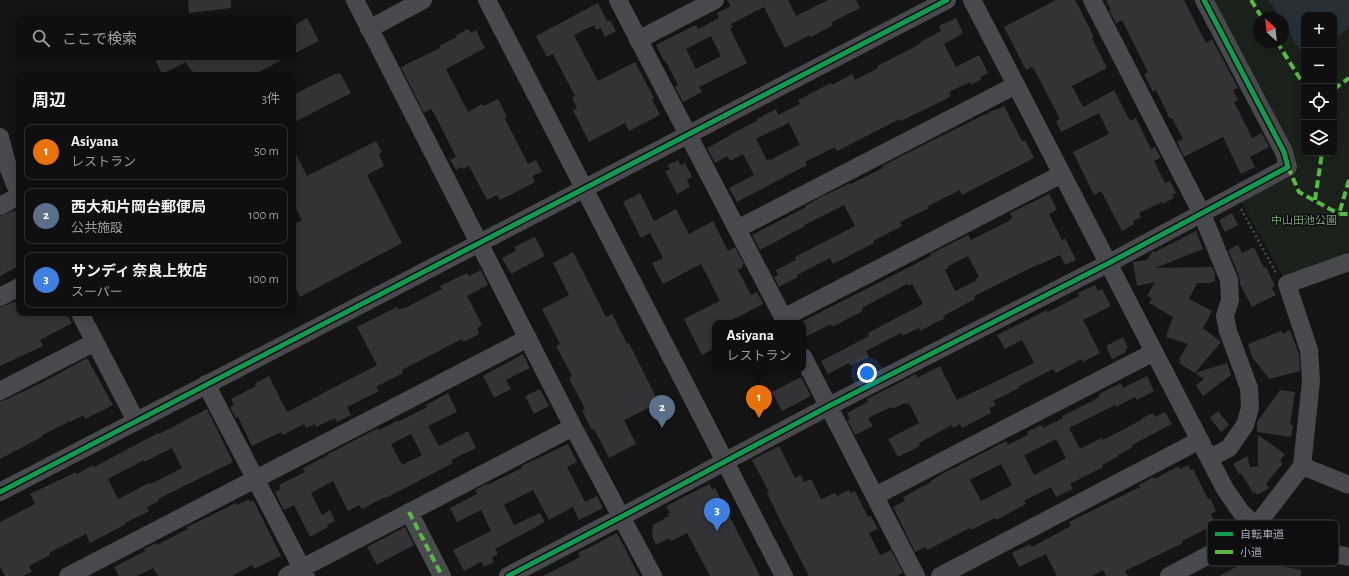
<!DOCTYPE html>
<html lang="ja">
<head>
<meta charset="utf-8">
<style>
  :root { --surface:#0f0f0f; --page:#1d1d1d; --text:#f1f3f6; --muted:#9b9c9e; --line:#2f2f2f; --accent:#db2777 }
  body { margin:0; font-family:"Alegreya Sans","Noto Sans JP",sans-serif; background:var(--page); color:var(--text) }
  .controls { position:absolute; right:12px; top:12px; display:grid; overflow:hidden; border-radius:8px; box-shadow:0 2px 10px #0003 }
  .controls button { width:36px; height:36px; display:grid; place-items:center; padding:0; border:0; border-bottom:1px solid var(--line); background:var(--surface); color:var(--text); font:20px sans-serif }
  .compass { position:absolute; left:1253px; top:12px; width:36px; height:36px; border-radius:50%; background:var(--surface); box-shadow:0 2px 10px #0003; rotate:333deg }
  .you { position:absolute; left:867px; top:373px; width:14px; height:14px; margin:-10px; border:3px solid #fff; border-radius:50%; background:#1a73e8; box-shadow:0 0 0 6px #1a73e833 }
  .badge { display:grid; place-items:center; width:26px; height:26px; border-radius:50%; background:var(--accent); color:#fff; font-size:13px; font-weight:700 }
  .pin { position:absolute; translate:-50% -33px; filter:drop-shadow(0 1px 2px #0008) }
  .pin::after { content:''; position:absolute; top:21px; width:14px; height:12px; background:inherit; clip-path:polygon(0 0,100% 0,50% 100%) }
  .popup { position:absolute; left:712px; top:320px; width:94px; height:52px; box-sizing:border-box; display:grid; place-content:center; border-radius:8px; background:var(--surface); filter:drop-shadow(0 1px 3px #0005); font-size:13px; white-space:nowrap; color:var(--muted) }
  .popup b { font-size:15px; color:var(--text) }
  .popup::after { content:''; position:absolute; left:50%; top:100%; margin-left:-8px; border:8px solid transparent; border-top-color:var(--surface) }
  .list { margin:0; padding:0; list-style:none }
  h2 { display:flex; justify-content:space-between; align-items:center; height:52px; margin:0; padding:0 16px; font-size:17px }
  h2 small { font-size:13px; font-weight:400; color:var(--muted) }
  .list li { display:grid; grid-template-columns:26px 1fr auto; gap:12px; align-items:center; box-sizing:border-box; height:56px; margin:0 8px 8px; padding:0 8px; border:1px solid var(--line); border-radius:8px }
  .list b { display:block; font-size:15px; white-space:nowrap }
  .list p { margin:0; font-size:13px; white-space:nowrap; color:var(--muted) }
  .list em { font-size:13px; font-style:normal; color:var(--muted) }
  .icon { flex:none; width:22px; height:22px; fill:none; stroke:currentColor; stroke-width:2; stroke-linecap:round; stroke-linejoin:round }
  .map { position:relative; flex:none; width:1349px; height:576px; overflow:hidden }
  .search { position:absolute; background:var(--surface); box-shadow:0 2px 10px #0003; left:16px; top:16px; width:280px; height:44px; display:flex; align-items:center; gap:10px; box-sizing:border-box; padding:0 14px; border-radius:8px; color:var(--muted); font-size:15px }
  .panel { position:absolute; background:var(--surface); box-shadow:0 2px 10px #0003; left:16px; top:72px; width:280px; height:244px; border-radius:8px }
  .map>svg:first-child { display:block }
  .green { fill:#1a211a; fill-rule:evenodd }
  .water { fill:#273036 }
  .building { fill:#333335; fill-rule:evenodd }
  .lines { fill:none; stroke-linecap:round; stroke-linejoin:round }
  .path { stroke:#4a4b4f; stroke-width:2.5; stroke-dasharray:2 3; stroke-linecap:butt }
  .minor { stroke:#48494d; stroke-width:18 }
  .quiet { stroke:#58b947; stroke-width:4; stroke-dasharray:8 4; stroke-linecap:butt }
  .cycleway-casing { stroke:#0e0e10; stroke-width:8 }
  .cycleway { stroke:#139951; stroke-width:5 }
  .labels { text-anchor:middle; stroke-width:3; stroke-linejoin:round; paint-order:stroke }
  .park-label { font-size:11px; fill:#7ba17a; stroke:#0e0e10 }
  .key { fill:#0e0e10; stroke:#3b3d42; stroke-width:1 }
  .key-label { font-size:11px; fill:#a4abb6 }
</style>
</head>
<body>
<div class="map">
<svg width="1349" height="576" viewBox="0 0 1349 576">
  <rect width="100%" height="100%" fill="#141414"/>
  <path class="green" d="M1212,0H1349V253L1283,276L1241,202L1299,170ZM1304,15H1334V153H1304ZM1259,18H1283V42H1259Z"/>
  <path class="water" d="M1269,0H1349V28L1334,39V15H1304V57L1283,23V18H1280Z"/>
  <path class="building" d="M188,0H231V8L189,13Z
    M727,0H788L796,16L828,0H856L860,8L832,22L833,25L811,37L810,35L785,48L764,7L731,24L733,27L730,29L747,63L699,87L702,92L683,102L675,87L678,85L665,60L664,61L656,45L696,25L698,29L719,18L717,13L731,6ZM711,36L721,56L696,69L686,49Z
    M1056,0H1075L1094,37L1092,38L1107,68L1072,86L1083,107L1114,90L1130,121L1136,118L1151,149L1155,147L1161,158L1154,161L1165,183L1170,181L1176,193L1172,195L1174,198L1163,204L1162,202L1139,213L1141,217L1133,221L1134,224L1122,231L1101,191L1094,195L1073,152L1109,134L1099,113L1061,132L1056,121L1060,119L1035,71L1032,67L1026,70L1004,27Z
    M1106,0H1184L1206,43L1212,39L1238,88L1233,90L1238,100L1234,102L1252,138L1262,133L1269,147L1250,157L1255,167L1241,174L1223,137L1184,157L1177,142L1183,139L1172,118L1170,119L1156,90L1153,92L1144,74L1148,72L1122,20L1116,24L1109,10H1111Z
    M598,3L607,21L610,20L616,31L605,37L601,28L596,30L594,25L574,35L598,81L635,62L654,98L652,99L660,115L629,131L625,123L589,142L573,110L577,108L572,98L575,96L553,54L547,57L536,36Z
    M307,18L319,41L293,54V26Z
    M956,18L963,33L944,44L956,67L979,55L988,73L980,77L982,79L971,85L970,82L949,92L951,96L942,101L901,121L900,119L837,151L835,147L805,162L807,165L737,202L729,188L754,175L743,154L730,161L727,156L715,163L707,148L731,135V134L757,121V119L776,109L778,115L800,104L798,100L831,83L832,85L852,74L855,80L878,68L877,66L916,46L921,43L920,42L941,31L939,26ZM789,123L800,145L770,160V159L767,160L756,139Z
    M468,29L471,33L476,30L485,48L446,69L468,112L482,104L483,106L498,99L507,117L505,119L528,164L536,160L542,172L532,176L535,182L500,200L497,195L487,200L469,166L463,169L461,167L456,170L450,160L456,157L436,117L431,109L424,113L401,67L440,48L439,46L457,37L456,35Z
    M154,57H288L253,75H195L192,70L191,71L186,62L162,74Z
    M337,73V74L340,73L351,93L293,123V95Z
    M1004,106L1022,141L1025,140L1034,158L962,195L960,190L928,206L929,208L900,222L902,226L873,241L874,243L833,264L830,258L797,275L798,277L779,287L774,277L778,275L776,270L796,260L795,257L855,226L844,205L804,225L805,226L760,250L752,235L806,207L805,206L821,197L850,183L851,184L883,168L882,166L927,143L996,109V110Z
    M376,141L382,152L379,154L384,166L367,175L402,243L300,297L293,283V225L302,220L293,203V148L307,176Z
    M678,160L681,165L685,163L692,177L687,180L690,187L677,194L665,171L670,169L667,165Z
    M640,193L654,221L676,209L689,234L713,221L728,251L735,247L744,264L742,265L743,267L738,270L751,295L757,292L763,304L726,323H715V348L702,355L684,319L720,301L701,264L663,284L652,263L663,258L650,233L641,238L623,202Z
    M1049,194L1057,210L1049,214L1062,240L1065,238L1076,260L1065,265L1060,255L1039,265V264L974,296L975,299L943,316L945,318L937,322L920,331L919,328L902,336L901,333L866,351L869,357L850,366L849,363L828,374L821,361L869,336L868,333L923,304L912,284L908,286L907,284L862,308L863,311L832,327L831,324L803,338V321L931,256L930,254L968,235L971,240L1009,221L1012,218L1010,213ZM968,256L979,277L975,279L976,281L955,291L945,270L948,268V266Z
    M15,210L19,219V266L0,276V216Z
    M1232,213L1238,225L1225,232L1219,220Z
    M1196,231L1203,249L1155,268L1212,267L1215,274V281L1209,283H1197L1189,299L1212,311L1203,328L1221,342L1195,373L1227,363L1231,375L1203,396L1196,385L1204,379L1179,363L1181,360L1179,359L1188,344L1166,337L1173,317L1149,303L1152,298L1147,296L1155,282L1137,286L1133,262L1147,260L1152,252L1153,251L1155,252Z
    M535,237L545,256L511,274L502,258L516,251L514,247Z
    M1238,245L1242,253L1254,247L1264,268L1266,267L1275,286L1272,288L1276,295L1252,307L1240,284L1239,276L1228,250Z
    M573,252L606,317L612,314L627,344L629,343L659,403L624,420L636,444L609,458L594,429L592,430L582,411L585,409L569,378L572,376L556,346L560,344L542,309L569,295L553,263Z
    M481,270L488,285L467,296L482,325L477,328L479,334L463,342L462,339L402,370L403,373L376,387L379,391L347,407L351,415L337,422L335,418L316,427L315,424L306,428L304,424L283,435L281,432L252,446L238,417L236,418L230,407L234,405L231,399L256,386L254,384L269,376L287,412L377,365L357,327L397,307L399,310L404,307L405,308L442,289L440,286L467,273L469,276Z
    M1095,285L1098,291L1102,289L1111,306L1083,320L1100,353L1083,362L1082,359L1056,373L1053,369L1018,387L1019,388L993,401L996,405L989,408L991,413L962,428L960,424L953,428L952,425L919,443L920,446L898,457L888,439L919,423L909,403L906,404L905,403L892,409L891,407L868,418L873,426L855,435L847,420L850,419L847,413L868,402L867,399L916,374L917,378L940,366L957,400L1034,363L1022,340L1005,349L997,335L1047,310L1048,312L1079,296L1078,293Z
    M19,300V313H66L72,323L40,340L43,346L0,366V307Z
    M1290,330L1299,354L1300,371L1269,379L1252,357L1248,344L1281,331L1283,334Z
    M1123,337L1128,348L1125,350L1126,352L1112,359L1106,346Z
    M523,354L530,368L506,380L511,389L494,398L483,376Z
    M87,358L113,405L85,419L84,415L70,422V421L41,436L42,437L0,459V401L5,400L43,382Z
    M1147,376L1154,391L1137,400L1135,397L1116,407L1115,405L1069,428L1080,449L1102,438L1103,440L1143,419L1142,418L1153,413L1155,417L1165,412L1172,424L1132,445L1133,447L1118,455L1119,456L1102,465L1103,467L1070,484L1073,489L1056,497L1051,487L1024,501L1026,504L996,520L995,518L971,530L970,528L927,550L926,547L915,552L893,507L905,501L903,497L931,482V481L942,474L1006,441L1008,445L1028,435L1027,432L1041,425L1043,428L1063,418L1062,416L1098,398L1100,396L1099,394L1121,383L1123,388ZM1056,439L1066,458L1034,475L1024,455ZM1001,464L1012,485L981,501L970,480Z
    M801,377L811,396L782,411L772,392Z
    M540,389L549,406L534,414L525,396Z
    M1280,390L1295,392L1290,425H1293L1291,437L1257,432V422Z
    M448,393L457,412L428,426L439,446L468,431L476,448L451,460L453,463L386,498L385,497L362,509L359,505L348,511L333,481L311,493L322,515L330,510L335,521L327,525L328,527L310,537L294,505L284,510L275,492L281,489L279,485L305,472L303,468L328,455V454L378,428L379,430L397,421L398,422L427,407L426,405ZM411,434L422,455L402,465L391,444Z
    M207,409L233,462L158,499L159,501L147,507L149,511L125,523L126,524L90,543L86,534L49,553L50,555L29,566L32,572L23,576H5L0,566V522L35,504L30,494L76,472L77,474L93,465L94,467L158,433L159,434ZM172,448L182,468L150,484L149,483L118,499L108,479L144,460V462Z
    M1218,411L1229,425L1221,432L1210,418Z
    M1258,435L1285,454L1280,461L1283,463L1266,484L1269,488L1257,495L1255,491V493L1254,494L1241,473L1239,474L1233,464L1247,456L1250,467L1258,466Z
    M568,444L577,462L567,467L585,502L597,496L603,508L579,520L573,507L549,520L533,490L504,505L514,525L540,513L545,522L495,549L498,554L492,557L494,562L484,567L481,562L464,571L453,550L491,531L481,510L457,522L450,508L477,494L475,490L486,484L487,485L522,468L521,466Z
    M779,446L795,478L801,475L804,482L811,479L821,499L835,493L837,496L849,490L851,493L855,491L868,517L871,516L878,529L869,533L880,555L891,550L903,573L897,576H809L782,524L767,493L769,492L752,460Z
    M1188,465L1191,470L1193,469L1208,499L1210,498L1216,511L1211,514L1216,524L1182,541L1183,543L1125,571L1128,576H1106L1103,570L1092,576H1057L1046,554L1019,567L1012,553L1030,544L1032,547L1067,528L1071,526L1069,522L1140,487L1139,485L1153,477L1154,479L1179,466L1180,469Z
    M709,484L712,489L715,488L760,576H710L687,533L671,541L669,538L656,545L652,536L653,525L669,516L667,514L670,513L666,506Z
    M249,499L250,502L253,500L281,556L254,569L252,565L232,576H158L153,568L137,576H119L114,567L145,551L144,549L156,543L157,545L188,529L187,527L210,516L236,503L237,505Z
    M405,527L414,545L377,565L367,547Z
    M617,533L639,576H543L580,557L578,553Z
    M1249,560L1301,570V576H1219Z"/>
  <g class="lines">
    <path class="path" d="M1241,209L1276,273"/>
    <path class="minor" d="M355,0L573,427L653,576
      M487,0L784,576
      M618,0L786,323
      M972,0L1225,489L1241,512L1256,526L1302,466L1311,381L1309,350L1287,284L1349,262
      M1092,0L1202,214L1229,280L1230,300L1225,316L1228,331L1249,388L1250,408L1245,425L1229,448L1210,458
      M369,29L423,0
      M638,40L715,0
      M0,137L8,167L19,194
      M0,206L19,196
      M737,229L1016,85
      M0,297L19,287
      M80,313L136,421
      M783,318L1062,174
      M803,357L916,576
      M206,384L306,576
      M0,391L95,342
      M1302,466L1349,485
      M0,492L947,0
      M875,496L1154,352
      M409,512L442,576
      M68,576L528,338
      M287,576L573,427
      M508,576L621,517L829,406L1109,263L1288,167L1284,152L1204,0
      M940,576L1200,440
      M1169,576L1237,540L1256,526L1276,539L1292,544L1349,557"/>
    <path class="quiet" d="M1251,0L1262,18
      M1277,42L1304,85
      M1334,89L1349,78
      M1288,167L1299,192L1339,214
      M1349,180L1339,214H1349
      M1315,200L1322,153
      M409,512L442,576"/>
    <g class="cycleway-casing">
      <path id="cycleway" d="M0,492L947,0
        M508,576L621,517L829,406L1109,263L1288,167L1284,152L1204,0"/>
    </g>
    <use href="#cycleway" class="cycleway"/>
  </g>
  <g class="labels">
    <g class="park-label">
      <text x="1304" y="224">中山田池公園</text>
    </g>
  </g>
  <rect x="1207" y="520" width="132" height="46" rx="6" class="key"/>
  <rect x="1215" y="532" width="18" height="4" fill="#139951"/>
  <rect x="1215" y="550" width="18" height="4" fill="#58b947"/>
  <g class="key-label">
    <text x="1240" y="538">自転車道</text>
    <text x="1240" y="556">小道</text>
  </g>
</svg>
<div class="controls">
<button>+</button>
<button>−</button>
<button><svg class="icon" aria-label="locate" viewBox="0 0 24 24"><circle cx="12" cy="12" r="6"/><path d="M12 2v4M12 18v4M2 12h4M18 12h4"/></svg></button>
<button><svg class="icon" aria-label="layers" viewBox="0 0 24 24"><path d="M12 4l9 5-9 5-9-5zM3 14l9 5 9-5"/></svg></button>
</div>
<svg class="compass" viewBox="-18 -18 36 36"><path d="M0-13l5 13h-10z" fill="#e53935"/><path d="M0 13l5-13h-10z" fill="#9b9c9e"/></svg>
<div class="you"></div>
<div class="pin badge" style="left:759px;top:418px;background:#e8710a">1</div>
<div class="popup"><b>Asiyana</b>レストラン</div>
<div class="pin badge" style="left:662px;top:428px;background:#5c6f8a">2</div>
<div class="pin badge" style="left:717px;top:531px;background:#3f7fe0">3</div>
<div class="search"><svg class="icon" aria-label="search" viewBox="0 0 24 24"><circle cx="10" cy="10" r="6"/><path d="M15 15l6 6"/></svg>ここで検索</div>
<section class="panel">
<h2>周辺<small>3件</small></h2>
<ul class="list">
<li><span class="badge" style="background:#e8710a">1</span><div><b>Asiyana</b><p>レストラン</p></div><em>50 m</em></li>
<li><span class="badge" style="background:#5c6f8a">2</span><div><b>西大和片岡台郵便局</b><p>公共施設</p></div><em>100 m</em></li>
<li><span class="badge" style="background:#3f7fe0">3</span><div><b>サンディ 奈良上牧店</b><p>スーパー</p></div><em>100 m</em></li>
</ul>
</section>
</div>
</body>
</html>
